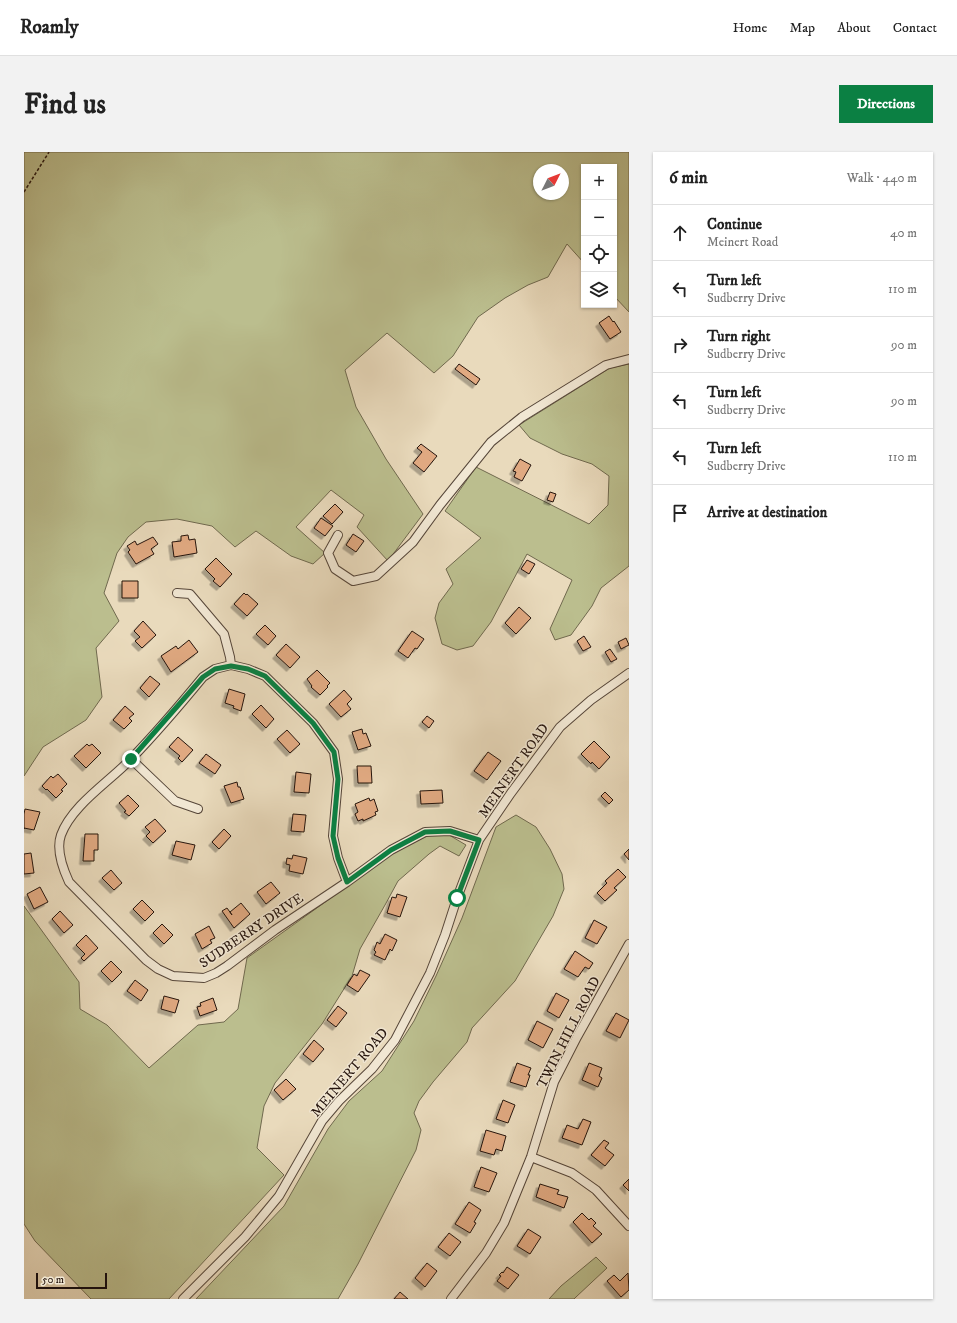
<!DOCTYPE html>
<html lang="en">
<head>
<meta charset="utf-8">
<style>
  :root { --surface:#fff; --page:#f2f2f2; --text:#222; --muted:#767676; --line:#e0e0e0; --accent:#0b8043 }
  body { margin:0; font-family:"IM FELL DW Pica",serif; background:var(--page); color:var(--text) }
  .controls { position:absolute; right:12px; top:12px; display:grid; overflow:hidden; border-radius:0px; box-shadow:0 1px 3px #0004 }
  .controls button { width:36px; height:36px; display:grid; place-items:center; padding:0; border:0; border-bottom:1px solid var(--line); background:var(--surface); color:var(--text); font:20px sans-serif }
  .compass { position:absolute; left:509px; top:12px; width:36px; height:36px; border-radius:50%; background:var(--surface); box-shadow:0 1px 3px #0004; rotate:48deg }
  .scale { position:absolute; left:12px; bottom:10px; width:71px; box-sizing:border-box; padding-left:4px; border:2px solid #25140d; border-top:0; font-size:11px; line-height:14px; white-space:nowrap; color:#25140d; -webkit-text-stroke:3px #f1e7d3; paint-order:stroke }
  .stop { position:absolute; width:12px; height:12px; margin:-9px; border:3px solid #0b8043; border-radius:50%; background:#fff }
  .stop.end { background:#0b8043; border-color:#fff; box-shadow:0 1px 4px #0008 }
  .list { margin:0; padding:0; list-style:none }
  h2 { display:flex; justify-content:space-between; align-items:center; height:52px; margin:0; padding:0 16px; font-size:17px }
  h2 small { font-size:13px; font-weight:400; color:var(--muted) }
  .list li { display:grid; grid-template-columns:26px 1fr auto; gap:12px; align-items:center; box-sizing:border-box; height:56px; padding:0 16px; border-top:1px solid var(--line) }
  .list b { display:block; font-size:15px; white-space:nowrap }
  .list p { margin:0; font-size:13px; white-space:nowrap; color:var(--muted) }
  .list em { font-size:13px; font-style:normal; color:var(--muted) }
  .icon { flex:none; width:22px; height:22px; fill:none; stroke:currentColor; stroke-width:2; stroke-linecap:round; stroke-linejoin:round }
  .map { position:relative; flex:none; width:605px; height:1147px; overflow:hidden; border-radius:0px }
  header { display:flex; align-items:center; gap:24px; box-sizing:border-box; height:56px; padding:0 20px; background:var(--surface); border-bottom:1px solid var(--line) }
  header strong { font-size:19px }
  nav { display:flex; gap:22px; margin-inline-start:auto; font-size:14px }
  .intro { display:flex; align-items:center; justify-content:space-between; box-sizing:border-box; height:96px; padding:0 24px }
  h1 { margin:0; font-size:28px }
  .button { padding:10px 18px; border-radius:0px; background:var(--accent); color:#fff; font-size:14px; font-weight:700 }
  main { display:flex; gap:24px; padding:0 24px }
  aside { flex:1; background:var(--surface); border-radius:0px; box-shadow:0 1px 3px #0004 }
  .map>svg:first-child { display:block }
  .green { fill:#bbbe8e; stroke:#70694e; fill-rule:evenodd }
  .building { fill:#e0a981; stroke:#25140d; filter:url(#shadow) }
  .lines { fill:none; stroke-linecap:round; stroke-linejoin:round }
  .minor-casing { stroke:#564639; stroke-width:10 }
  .path { stroke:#25140d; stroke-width:1.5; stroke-dasharray:3 2; stroke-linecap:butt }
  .minor { stroke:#f1e7d3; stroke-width:8 }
  .route { stroke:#0b8043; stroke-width:5 }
  .labels { text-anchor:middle; stroke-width:3; stroke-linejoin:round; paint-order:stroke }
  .street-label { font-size:14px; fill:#25140d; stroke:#f1e7d3 }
</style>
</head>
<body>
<header>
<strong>Roamly</strong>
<nav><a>Home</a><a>Map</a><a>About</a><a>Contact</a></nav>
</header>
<div class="intro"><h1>Find us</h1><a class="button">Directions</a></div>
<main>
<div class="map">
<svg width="605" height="1147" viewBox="0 0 605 1147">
  <defs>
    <filter id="shadow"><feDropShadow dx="-3.5" dy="3.5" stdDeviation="0" flood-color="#0004"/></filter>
  </defs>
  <rect width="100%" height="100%" fill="#e9dabc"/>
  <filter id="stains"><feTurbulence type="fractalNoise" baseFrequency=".005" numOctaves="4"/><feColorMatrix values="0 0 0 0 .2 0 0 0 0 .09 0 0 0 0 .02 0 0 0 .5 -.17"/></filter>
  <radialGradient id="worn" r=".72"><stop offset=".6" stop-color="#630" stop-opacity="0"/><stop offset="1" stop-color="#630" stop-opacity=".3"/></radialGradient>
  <path class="green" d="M0,0H605V160L590,144V15H560V111L543,92L524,125L504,133L481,146L454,165L429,204L410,221L363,181L321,218L332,255L362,307L399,362L364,409L333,375L340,363L307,338L272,375L301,401L289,412L267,404L232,379L211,395L188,374L153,367L122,370L104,385L93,401L80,441L95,469L72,496L78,545L62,568L19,595L0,624ZM515,18H539V42H515Z
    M605,212V414L577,436L568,454L547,483L531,488L526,477L548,428L503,402L467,470L449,494L433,498L418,492L411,466L415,451L429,432L422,417L457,386L421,359L452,315L565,372L584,353L585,324L568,312L538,302L506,286L495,273L586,216Z
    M492,663L512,675L526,697L538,722L540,737L529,764L491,829L448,876L443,890L409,930L395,949L390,961L397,978L392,998L334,1112L314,1147H172L260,1054L304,977L325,949L358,919L390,869L412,824L438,766L472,675Z
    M405,683H425L442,693L435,704L416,694L405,702L374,729L361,753L336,797L328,824L298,872L251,931L240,954L233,996L260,1023L145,1147H67L11,1089L0,1072V754L55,830L56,857L83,873L125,916L174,873L200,870L214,857L223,806L371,700Z
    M572,1105L583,1116L552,1145L550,1147H525L537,1134Z"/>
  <path class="building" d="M585,164L589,170L590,169L597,180L586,187L575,171Z
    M435,212L456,227L452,233L431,217Z
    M397,292L413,304L400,320L389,311L398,300L393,296Z
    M496,307L507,313L498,329L490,325L492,320L489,319Z
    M526,340L532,342L529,350L523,348Z
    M311,352L319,360L308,372L299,364Z
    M297,366L309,374L301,384L290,376Z
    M329,382L340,389L332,400L322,393Z
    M164,383L165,388L171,387L173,401L150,405L148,390L157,389V384Z
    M129,385L134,392L127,397L130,402L112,412L104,400L106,398L103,394L111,389L113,393Z
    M192,406L208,422L196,435L189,429L191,427L181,417Z
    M503,408L511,412L505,422L497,417Z
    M98,429H114V446H98Z
    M220,441L222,443L223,442L234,452L223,464L210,452Z
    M495,455L507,466L492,482L481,471Z
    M119,469L132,483L118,496L111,489L116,485L110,479Z
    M241,473L252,484L244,493L232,482Z
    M388,479L400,487L393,497L391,496L384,506L374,499Z
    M560,484L567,495L559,499L553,489Z
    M602,486L605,493L597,497L594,490Z
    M165,488L174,500L147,520L137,504L152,494L154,497Z
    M262,492L276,505L266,516L252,503Z
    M586,497L593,507L587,510L581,500Z
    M293,518L306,531L303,534L304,535L296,543L287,535L288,534L283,527Z
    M126,524L136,532L125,545L116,536Z
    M205,537L221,542L217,559L209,556L210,554L201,551Z
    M320,538L328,547L323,552L327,557L317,565L305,552Z
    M237,553L250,567L242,576L228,562Z
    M101,554L110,562L105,566L108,569L100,577L89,568Z
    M403,564L410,569L405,576L398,570Z
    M338,577L339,582L342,581L347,594L334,598L328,580Z
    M263,578L276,592L266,601L253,587Z
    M154,585L169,598L158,610L154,606L156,604L145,595Z
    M570,589L586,605L575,617L568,610L567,612L557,602Z
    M63,592L65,594L68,592L77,601L62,616L50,604Z
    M464,600L477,609L463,628L450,619Z
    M182,602L197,613L191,622L175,611Z
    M333,614H347L348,631H334Z
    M272,620L287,622L285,641L270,640Z
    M34,622L43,632L37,638L39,639L32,646L23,637L22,638L18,634L27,624L29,626Z
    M213,630L214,635H216L220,647L207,651L200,634Z
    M418,638L419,651L397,652L396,639Z
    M581,640L589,648L585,652L577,644Z
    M104,643L115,654L105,664L100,660L102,659L95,651Z
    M345,646L346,649L350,647L354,659L351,660L352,663L339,669V667L334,669L331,662L334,660L331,652Z
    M1,657L16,660L10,678L0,676V677V662Z
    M269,662L282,663L280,680L267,679Z
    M131,667L142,679L129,691L122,684L126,680L121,675Z
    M200,677L207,684L195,697L188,690Z
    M61,682H74V698H70V709H59Z
    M152,689L171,693L167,708L148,703Z
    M605,697V708L600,702Z
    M7,701L10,721L0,722V702Z
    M269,703L283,706L279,722L265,719L266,713L262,712L263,706L268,707Z
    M594,717L602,725L590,736L593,738L581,749L573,741L583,731L581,729Z
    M87,718L98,731L90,738L78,726Z
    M247,730L256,741L242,752L233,740Z
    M16,735L24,750L10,757L3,742Z
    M373,742L383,745L376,765L363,761L368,745L372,746Z
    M118,748L130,760L121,769L109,757Z
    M217,751L226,762L210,776L198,759L203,756L208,763L206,760Z
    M36,759L49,773L40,781L28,767Z
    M570,768L583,775L573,792L561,786Z
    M138,772L149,783L140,792L129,781Z
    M185,774L191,786L186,788L188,791L178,797L171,782Z
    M361,782L373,788L368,799L366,797L361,808L350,803L352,800L350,798L353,790L356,792Z
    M62,783L74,796L60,809L57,806L61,802L52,793Z
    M551,799L569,811L565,817L561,815L554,825L540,817Z
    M87,809L98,820L88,830L77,819Z
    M336,818L346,823L334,840L323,833L330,822L333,824Z
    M111,828L124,838L117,849L103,839Z
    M532,841L545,848L535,866L523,859Z
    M140,844L155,848L151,861L137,857Z
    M189,846L193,858L176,864L173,855L177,854L176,851Z
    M314,854L323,861L312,875L303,868Z
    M592,861L605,868L596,886L582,879Z
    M513,869L529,877L519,896L504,888Z
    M290,888L300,897L289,910L279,902Z
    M493,911L507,916L504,923H506L502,935L486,930Z
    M565,911L578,916L575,924L578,926L574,935L558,928Z
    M262,927L272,937L259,948L250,938Z
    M479,948L491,953L484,971L472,967Z
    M559,967L567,970L558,993L538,986L543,973L554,977Z
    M462,978L482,984L478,999L472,997L470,1003L456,999Z
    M580,988L585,991L581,996L590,1003L581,1014L567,1003Z
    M457,1015L473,1021L465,1040L450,1035Z
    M605,1027V1039L599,1033Z
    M516,1032L535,1038L533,1042L544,1045L540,1056L512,1045Z
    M445,1050L457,1058L450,1070L452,1071L446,1081L431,1072Z
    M558,1061L565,1068L567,1066L572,1071L569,1074L578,1082L568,1091L549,1070Z
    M504,1077L517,1085L506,1102L493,1094Z
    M425,1081L437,1090L426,1104L414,1095Z
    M403,1111L413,1119L401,1135L391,1126Z
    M483,1115L495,1123L484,1137L473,1129L477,1124L475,1123L478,1120L479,1121Z
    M604,1121L605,1138L597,1145L583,1129L590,1123L596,1129Z
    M376,1140L384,1147H370Z"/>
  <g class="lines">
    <g class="minor-casing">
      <path id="minor" d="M314,383L304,401L311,417L329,429L352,424L389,390L416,353L467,290L498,265L582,213L605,207
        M153,441L166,442L200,482L206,505L207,513
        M107,607L151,649L174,657
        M323,730L251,778L203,814L192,821L180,826L149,824L134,817L122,808L45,730C39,717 32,697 37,683C48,653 85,630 107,607C132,581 156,553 179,525L191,517L207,513L224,517L241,524L289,571L310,600L314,627L309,684L314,706L323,730L367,698L401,680L426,679L455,688
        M507,1005L548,1021L572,1038L605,1074
        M159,1147L221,1085L255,1044L298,969L315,949L348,917L371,888L406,821L421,783L433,746L455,688L487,641L536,575L567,548L605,521
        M427,1147L462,1101L480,1071L507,1005L530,930L553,885L605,792"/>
    </g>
    <path class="path" d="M0,40L25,0"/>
    <use href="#minor" class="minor"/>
  </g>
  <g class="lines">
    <path class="route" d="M107,607L179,525L191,517L207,514L224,517L241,524L289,571L310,600L314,627L309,684L314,706L323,730L367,698L401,680L426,679L455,688L433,746"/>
  </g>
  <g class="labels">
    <g class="street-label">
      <text transform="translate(489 618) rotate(-55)" y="5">MEINERT ROAD</text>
      <text transform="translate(227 778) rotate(-34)" y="5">SUDBERRY DRIVE</text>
      <text transform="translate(544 880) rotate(-63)" y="5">TWIN HILL ROAD</text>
      <text transform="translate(325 920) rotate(-50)" y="5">MEINERT ROAD</text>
    </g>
  </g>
  <rect width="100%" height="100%" filter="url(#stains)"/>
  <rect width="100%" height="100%" fill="url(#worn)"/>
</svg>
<div class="controls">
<button>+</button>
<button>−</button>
<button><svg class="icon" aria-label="locate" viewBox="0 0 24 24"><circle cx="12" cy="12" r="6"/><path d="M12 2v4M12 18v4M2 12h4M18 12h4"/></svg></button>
<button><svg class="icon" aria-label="layers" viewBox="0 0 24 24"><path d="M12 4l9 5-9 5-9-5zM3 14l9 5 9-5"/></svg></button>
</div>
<svg class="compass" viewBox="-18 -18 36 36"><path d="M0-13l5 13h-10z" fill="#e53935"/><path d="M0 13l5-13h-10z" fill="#767676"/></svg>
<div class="scale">50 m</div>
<div class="stop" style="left:433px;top:746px"></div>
<div class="stop end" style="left:107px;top:607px"></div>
</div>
<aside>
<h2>6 min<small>Walk · 440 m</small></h2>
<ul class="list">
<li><svg class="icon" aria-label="ahead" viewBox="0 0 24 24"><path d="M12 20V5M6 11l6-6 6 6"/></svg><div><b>Continue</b><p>Meinert Road</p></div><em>40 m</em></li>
<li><svg class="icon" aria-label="left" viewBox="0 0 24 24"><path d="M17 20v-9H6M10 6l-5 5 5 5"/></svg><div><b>Turn left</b><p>Sudberry Drive</p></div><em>110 m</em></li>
<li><svg class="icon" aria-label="right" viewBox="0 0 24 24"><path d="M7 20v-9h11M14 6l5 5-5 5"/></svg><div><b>Turn right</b><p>Sudberry Drive</p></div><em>90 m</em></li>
<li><svg class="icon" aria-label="left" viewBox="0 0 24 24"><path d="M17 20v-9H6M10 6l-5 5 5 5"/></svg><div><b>Turn left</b><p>Sudberry Drive</p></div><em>90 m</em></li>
<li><svg class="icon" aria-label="left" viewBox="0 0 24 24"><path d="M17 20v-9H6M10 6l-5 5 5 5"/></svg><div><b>Turn left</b><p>Sudberry Drive</p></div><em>110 m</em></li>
<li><svg class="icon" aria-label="arrive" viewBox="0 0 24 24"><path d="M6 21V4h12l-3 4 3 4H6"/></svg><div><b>Arrive at destination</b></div></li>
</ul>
</aside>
</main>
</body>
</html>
